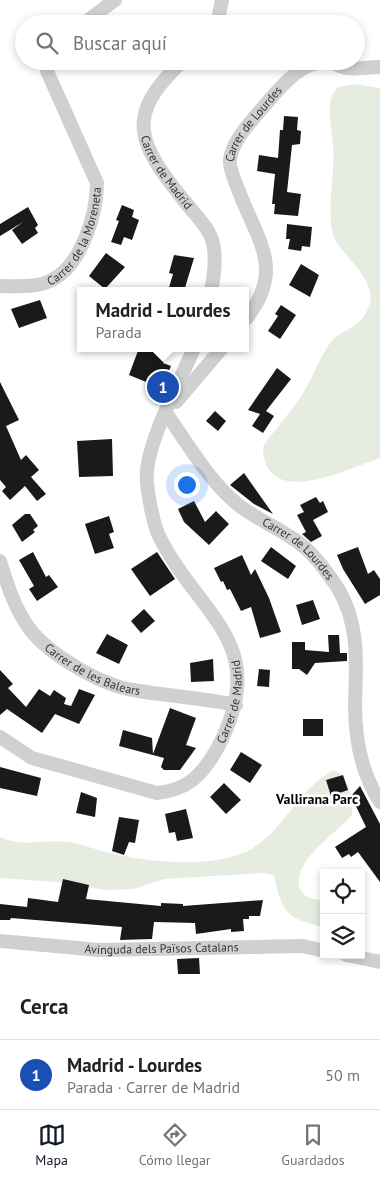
<!DOCTYPE html>
<html lang="es">
<head>
<meta charset="utf-8">
<style>
  :root { --surface:#fff; --page:#f6f6f6; --text:#202124; --muted:#757577; --line:#e0e0e0; --accent:#111827 }
  body { margin:0; font-family:"PT Sans",sans-serif; background:var(--page); color:var(--text) }
  .controls { position:absolute; right:15px; bottom:15px; display:grid; overflow:hidden; border-radius:0px; box-shadow:0 2px 8px #0003 }
  .controls button { width:45px; height:45px; display:grid; place-items:center; padding:0; border:0; border-bottom:1px solid var(--line); background:var(--surface); color:var(--text); font:25px sans-serif }
  .you { position:absolute; left:186px; top:484px; width:18px; height:18px; margin:-12px; border:4px solid #fff; border-radius:50%; background:#1a73e8; box-shadow:0 0 0 8px #1a73e833 }
  .badge { display:grid; place-items:center; width:32px; height:32px; border-radius:50%; background:var(--accent); color:#fff; font-size:16px; font-weight:700 }
  .pin { position:absolute; translate:-50% -50%; border:2px solid #fff; box-shadow:0 1px 5px #0006 }
  .popup { position:absolute; left:77px; top:287px; width:172px; height:65px; box-sizing:border-box; display:grid; place-content:center; border-radius:0px; background:var(--surface); filter:drop-shadow(0 1px 4px #0005); font-size:16px; white-space:nowrap; color:var(--muted) }
  .popup b { font-size:19px; color:var(--text) }
  .popup::after { content:''; position:absolute; left:50%; top:100%; margin-left:-10px; border:10px solid transparent; border-top-color:var(--surface) }
  .list { margin:0; padding:0; list-style:none }
  h2 { display:flex; justify-content:space-between; align-items:center; height:65px; margin:0; padding:0 20px; font-size:21px }
  h2 small { font-size:16px; font-weight:400; color:var(--muted) }
  .list li { display:grid; grid-template-columns:32px 1fr auto; gap:15px; align-items:center; box-sizing:border-box; height:70px; padding:0 20px; border-top:1px solid var(--line) }
  .list b { display:block; font-size:19px; white-space:nowrap }
  .list p { margin:0; font-size:16px; white-space:nowrap; color:var(--muted) }
  .list em { font-size:16px; font-style:normal; color:var(--muted) }
  .icon { flex:none; width:28px; height:28px; fill:none; stroke:currentColor; stroke-width:2; stroke-linecap:round; stroke-linejoin:round }
  .map { position:relative; flex:none; width:380px; height:974px; overflow:hidden }
  .search { position:absolute; background:var(--surface); box-shadow:0 2px 8px #0003; left:15px; right:15px; top:15px; height:55px; display:flex; align-items:center; gap:12px; box-sizing:border-box; padding:0 18px; border-radius:28px; color:var(--muted); font-size:19px }
  .sheet { height:135px; background:var(--surface) }
  nav { display:flex; justify-content:space-around; align-items:center; box-sizing:border-box; height:70px; border-top:1px solid var(--line); background:var(--surface); font-size:14px; color:var(--muted) }
  nav a { display:grid; justify-items:center; gap:2px }
  nav .on { color:var(--accent) }
  .map>svg:first-child { display:block }
  .green { fill:#e6ecdf }
  .building { fill:#1a1a1a }
  .lines { fill:none; stroke-linecap:round; stroke-linejoin:round }
  .street { stroke:#d0d0d0; stroke-width:14 }
  .labels { text-anchor:middle; stroke-width:5; stroke-linejoin:round; paint-order:stroke }
  .street-label { font-size:12px; fill:#333; stroke:#fff }
  .neighbourhood-label { font-size:14px; font-weight:bold; fill:#000; stroke:#fff }
</style>
</head>
<body>
<div class="map">
<svg width="380" height="974" viewBox="0 0 380 974">
  <rect width="100%" height="100%" fill="#fff"/>
  <path class="green" d="M354,84L380,88V458C347,469 264,511 263,447C275,429 290,413 302,395C312,379 320,356 331,342C343,327 360,331 369,306C379,280 341,255 334,237C325,213 336,172 333,146C332,130 327,112 332,96C333,93 336,90 338,87Z
    M334,770C351,778 352,798 352,815C337,833 290,862 300,889C304,898 315,900 324,900V927C287,919 281,912 274,875L263,873L164,879L133,889L105,890L55,882L0,878V837C23,848 43,839 67,842C83,844 99,851 115,854C153,863 218,869 253,848C286,827 299,788 334,770Z"/>
  <path class="building" d="M284,116L298,117L297,130L301,131L300,144L292,145L287,192L301,194L298,216L274,214L275,204H272L275,174L257,171L259,155L278,158L280,130H283Z
    M122,205L134,210L132,217L139,220L132,240L124,237L121,245L111,242L119,221L116,220Z
    M28,207L38,225L35,228L38,233L22,244L12,230L23,222L0,236V224Z
    M287,224L312,227L310,247L302,246L301,251L288,249L290,239H286Z
    M106,253L125,267L105,289L89,276Z
    M174,255L194,258L184,291H168L173,274L169,273Z
    M301,264L319,275L310,297L289,285Z
    M40,300L47,318L19,328L11,309Z
    M281,305L296,315L280,339L268,331L278,316L275,314Z
    M139,348H168L163,363L171,366L166,378L155,373L151,384L129,375Z
    M277,368L291,379L266,411L274,416L263,433L252,426L260,414L248,410Z
    M0,382L19,420L6,426L21,460L26,455L39,470L31,477L46,494L37,501L25,486L10,500L2,491L6,487L0,480Z
    M215,411L226,421L218,431L206,421Z
    M112,439L113,476L79,477L77,441Z
    M244,473L273,514L254,504L230,485Z
    M316,497L320,503L323,501L328,512L313,520L322,536L311,542L302,534L306,532L297,515L304,512L300,505Z
    M194,501L205,522L216,511L229,524L209,545L184,522L178,509Z
    M25,514H30L38,526L33,530L35,532L22,542L12,525Z
    M109,516L114,532L109,534L114,548L95,554L85,524Z
    M271,547L296,566L288,579L261,561Z
    M358,547L368,574L374,570L380,579V595L365,604L343,569L337,555Z
    M33,552L46,577L49,575L58,587L37,601L29,589L34,586L19,560Z
    M157,552L175,579L150,596L131,569Z
    M242,555L251,575L255,569L269,598L281,632L260,638L251,607L241,611L230,589L227,590L223,581L221,582L214,568Z
    M313,600L320,619L302,625L296,605Z
    M144,609L155,621L141,633L131,621Z
    M107,634L128,645L119,664L96,653Z
    M328,635H339L340,653H347V661L315,663L307,675L299,669H292V642H305V650L329,652Z
    M213,659L214,681L191,682L190,663Z
    M259,669L270,670L269,687L257,686Z
    M0,670L13,684L8,688L26,707L39,689L50,696L54,690L66,698L64,704L71,706L79,689L95,695L79,724L55,714L42,733L7,709L0,715Z
    M170,708L196,718L186,745L196,748L180,770H164L161,767L164,758L119,746L123,730L152,738L153,754Z
    M303,719H323V736H303Z
    M241,752L262,765L250,783L230,770Z
    M0,767L41,778L37,796L0,788Z
    M343,775L348,790L331,796L326,780Z
    M224,783L241,800L226,814L210,797Z
    M360,786L380,824V882L358,852L351,857L349,854L342,858L335,847L366,827L351,796Z
    M81,792L97,798L95,817L76,813Z
    M186,809L193,838L177,841L175,832L169,833L165,814Z
    M119,817L139,820L135,843L129,842L124,855L112,851Z
    M63,879L89,885L86,899L161,906V903L183,904V906L263,900L260,916H249V919H243L244,931L231,932V929L196,934L195,923L154,922L152,939L120,940L122,927L11,918L10,920H0V904L27,907L28,898L58,902Z
    M199,958L200,974H178L177,959Z"/>
  <g class="lines">
    <g class="street">
      <path d="M83,24L115,0"/>
      <path d="M217,24L222,0"/>
      <path id="s1" d="M183,61C121,117 140,146 186,203C193,212 202,221 208,231C218,247 215,272 211,291"/>
      <path id="s2" d="M0,286C16,286 35,288 50,281C81,267 97,214 97,183L47,71L48,61"/>
      <path id="s3" d="M246,319C286,268 257,241 238,189C235,180 229,170 230,160C232,142 248,125 259,112C277,92 301,57 331,63C336,64 341,67 346,68C356,70 369,67 380,67"/>
      <path d="M176,402L222,348"/>
      <path id="s4" d="M166,413C188,444 207,478 236,503C256,520 283,529 303,546C316,557 330,576 339,590C360,627 356,664 355,705C355,738 362,774 380,802"/>
      <path id="s5" d="M0,561C7,584 15,609 29,628C49,655 101,685 133,690C168,696 202,698 236,705"/>
      <path id="s6" d="M0,737L32,758L157,793C188,790 202,775 217,749C274,642 199,618 158,534C153,522 148,495 147,482C143,448 180,382 194,348"/>
      <path id="s7" d="M0,941L99,950L303,946L324,951"/>
      <path d="M346,955L380,962"/>
    </g>
  </g>
  <g class="labels">
    <g class="street-label">
      <text dy="4" stroke="none"><textPath href="#s3" startOffset="214">Carrer de Lourdes</textPath></text>
      <text dy="4" stroke="none"><textPath href="#s1" startOffset="131">Carrer de Madrid</textPath></text>
      <text dy="4" stroke="none"><textPath href="#s2" startOffset="104">Carrer de la Moreneta</textPath></text>
      <text dy="4" stroke="none"><textPath href="#s4" startOffset="192">Carrer de Lourdes</textPath></text>
      <text dy="4" stroke="none"><textPath href="#s5" startOffset="151">Carrer de les Balears</textPath></text>
      <text dy="4" stroke="none"><textPath href="#s6" startOffset="296">Carrer de Madrid</textPath></text>
      <text dy="4" stroke="none"><textPath href="#s7" startOffset="162">Avinguda dels Països Catalans</textPath></text>
    </g>
    <g class="neighbourhood-label">
      <text x="317" y="804">Vallirana Parc</text>
    </g>
  </g>
</svg>
<div class="controls">
<button><svg class="icon" aria-label="locate" viewBox="0 0 24 24"><circle cx="12" cy="12" r="6"/><path d="M12 2v4M12 18v4M2 12h4M18 12h4"/></svg></button>
<button><svg class="icon" aria-label="layers" viewBox="0 0 24 24"><path d="M12 4l9 5-9 5-9-5zM3 14l9 5 9-5"/></svg></button>
</div>
<div class="you"></div>
<div class="pin badge" style="left:163px;top:387px;background:#1a4fb4">1</div>
<div class="popup"><b>Madrid - Lourdes</b>Parada</div>
<div class="search"><svg class="icon" aria-label="search" viewBox="0 0 24 24"><circle cx="10" cy="10" r="6"/><path d="M15 15l6 6"/></svg>Buscar aquí</div>
</div>
<section class="sheet">
<h2>Cerca<small></small></h2>
<ul class="list">
<li><span class="badge" style="background:#1a4fb4">1</span><div><b>Madrid - Lourdes</b><p>Parada · Carrer de Madrid</p></div><em>50 m</em></li>
</ul>
</section>
<nav>
<a class="on"><svg class="icon" aria-label="map" viewBox="0 0 24 24"><path d="M3 6l6-2 6 2 6-2v14l-6 2-6-2-6 2zM9 4v14M15 6v14"/></svg>Mapa</a>
<a><svg class="icon" aria-label="directions" viewBox="0 0 24 24"><path d="M12 3l9 9-9 9-9-9zM9 14v-3h6M13 9l2 2-2 2"/></svg>Cómo llegar</a>
<a><svg class="icon" aria-label="saved" viewBox="0 0 24 24"><path d="M7 4h10v16l-5-4-5 4z"/></svg>Guardados</a>
</nav>
</body>
</html>
